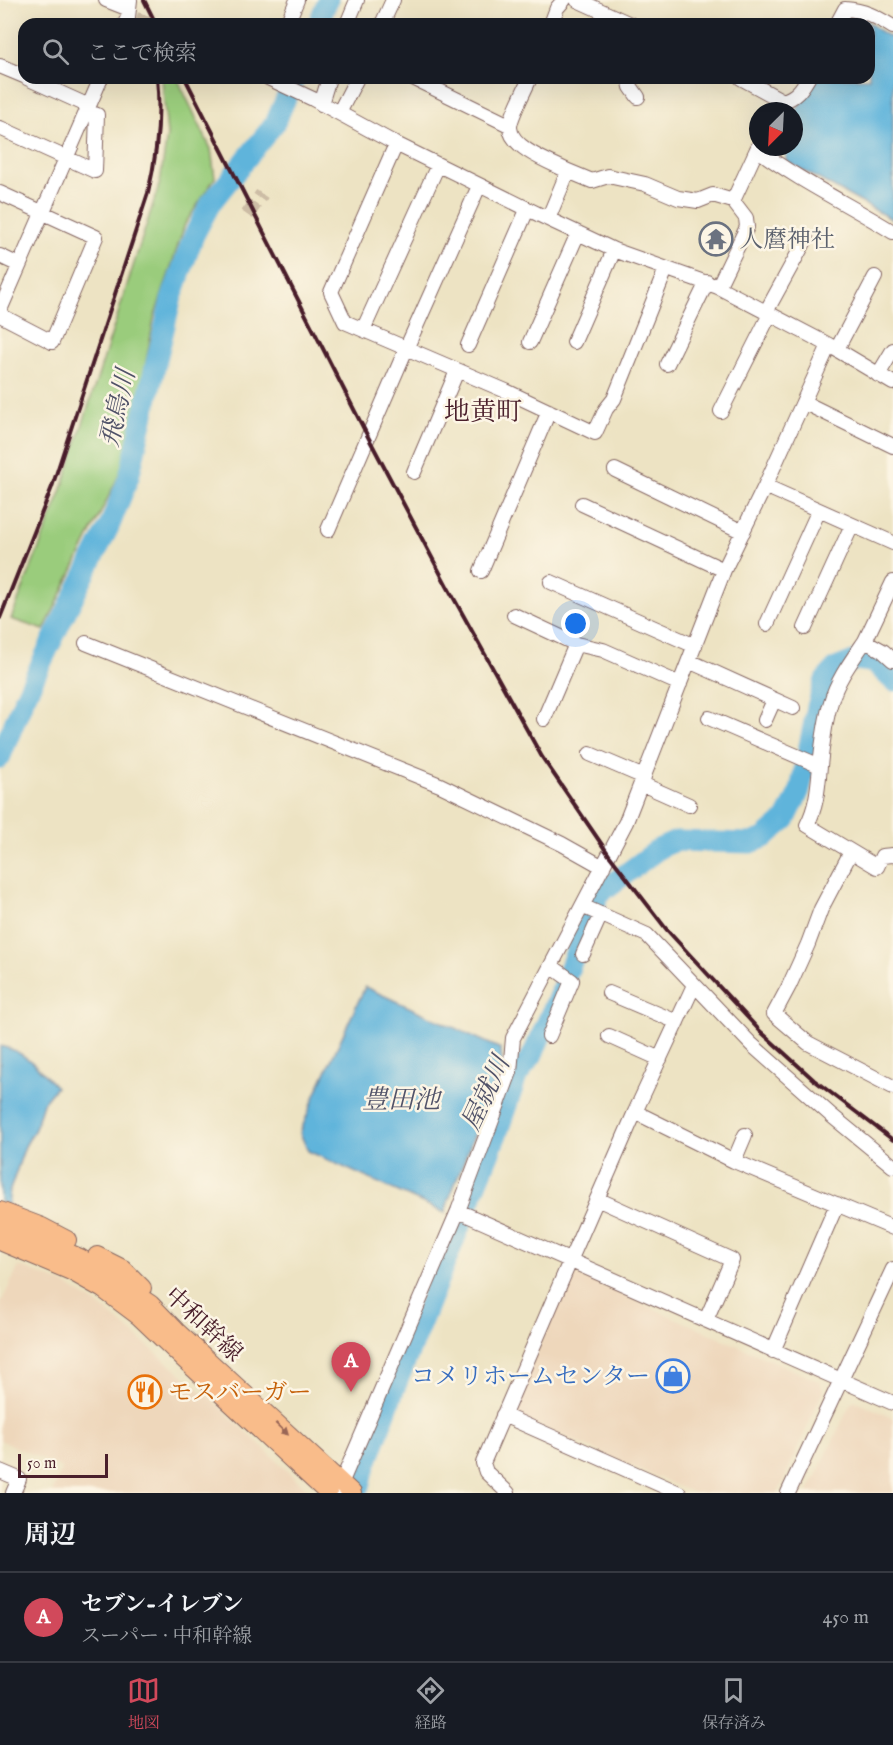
<!DOCTYPE html>
<html lang="ja">
<head>
<meta charset="utf-8">
<style>
  :root { --surface:#171b24; --page:#242831; --text:#f1f3f6; --muted:#9ea1a6; --line:#363941; --accent:#d1495b }
  body { margin:0; font-family:"IM FELL English","Noto Serif JP",serif; background:var(--page); color:var(--text) }
  .compass { position:absolute; left:749px; top:102px; width:54px; height:54px; border-radius:50%; background:var(--surface); box-shadow:0 6px 24px #0002; rotate:204deg }
  .scale { position:absolute; left:18px; bottom:15px; width:90px; box-sizing:border-box; padding-left:6px; border:3px solid #4a1f2b; border-top:0; font-size:16px; line-height:21px; white-space:nowrap; color:#4a1f2b; -webkit-text-stroke:4px #fcf5e5; paint-order:stroke }
  .you { position:absolute; left:576px; top:624px; width:21px; height:21px; margin:-15px; border:4px solid #fff; border-radius:50%; background:#1a73e8; box-shadow:0 0 0 9px #1a73e833 }
  .badge { display:grid; place-items:center; width:39px; height:39px; border-radius:50%; background:var(--accent); color:#fff; font-size:20px; font-weight:700 }
  .pin { position:absolute; translate:-50% -50px; filter:drop-shadow(0 2px 3px #0008) }
  .pin::after { content:''; position:absolute; top:32px; width:21px; height:18px; background:inherit; clip-path:polygon(0 0,100% 0,50% 100%) }
  .list { margin:0; padding:0; list-style:none }
  h2 { display:flex; justify-content:space-between; align-items:center; height:78px; margin:0; padding:0 24px; font-size:26px }
  h2 small { font-size:20px; font-weight:400; color:var(--muted) }
  .list li { display:grid; grid-template-columns:39px 1fr auto; gap:18px; align-items:center; box-sizing:border-box; height:90px; padding:0 24px; border-top:2px solid var(--line) }
  .list b { display:block; font-size:22px; white-space:nowrap }
  .list p { margin:0; font-size:20px; white-space:nowrap; color:var(--muted) }
  .list em { font-size:20px; font-style:normal; color:var(--muted) }
  .icon { flex:none; width:33px; height:33px; fill:none; stroke:currentColor; stroke-width:2; stroke-linecap:round; stroke-linejoin:round }
  .map { position:relative; flex:none; width:893px; height:1493px; overflow:hidden }
  .search { position:absolute; background:var(--surface); box-shadow:0 6px 24px #0002; left:18px; right:18px; top:18px; height:66px; display:flex; align-items:center; gap:15px; box-sizing:border-box; padding:0 21px; border-radius:18px; color:var(--muted); font-size:22px }
  .sheet { height:168px; background:var(--surface) }
  nav { display:flex; justify-content:space-around; align-items:center; box-sizing:border-box; height:84px; border-top:2px solid var(--line); background:var(--surface); font-size:16px; color:var(--muted) }
  nav a { display:grid; justify-items:center; gap:3px }
  nav .on { color:var(--accent) }
  .map>svg:first-child { display:block }
  .built { fill:#eed7bb }
  .green { fill:#9acc7c; stroke:#727654; stroke-width:1.5 }
  .water { fill:#5eb4db; stroke:#546a83; stroke-width:1.5 }
  .lines { fill:none; stroke-linecap:round; stroke-linejoin:round }
  .river { stroke:#5eb4db; stroke-width:21 }
  .minor-tunnel { stroke:#ccbca5; stroke-width:14; stroke-dasharray:14 7; stroke-linecap:butt }
  .minor-casing { stroke:#836460; stroke-width:16 }
  .major-casing { stroke:#836460; stroke-width:20 }
  .minor { stroke:#fff; stroke-width:14 }
  .major { stroke:#f9bc8a; stroke-width:18 }
  .rail { stroke:#4a1f2b; stroke-width:4 }
  .oneway { fill:#996656 }
  .labels { text-anchor:middle; stroke-width:5; stroke-linejoin:round; paint-order:stroke }
  .worship-label { font-size:24px; fill:#5b616d; stroke:#fcf5e5; text-anchor:start }
  .street-label { font-size:24px; fill:#4a1f2b; stroke:#fcf5e5 }
  .shop-label { font-size:24px; fill:#366cbe; stroke:#fcf5e5; text-anchor:end }
  .food-label { font-size:24px; fill:#c56008; stroke:#fcf5e5; text-anchor:start }
  .water-label { font-size:26px; font-style:italic; fill:#515369; stroke:#fcf5e5 }
  .neighbourhood-label { font-size:26px; fill:#4a1f2b; stroke:#fcf5e5 }
</style>
</head>
<body>
<div class="map">
<svg width="893" height="1493" viewBox="0 0 893 1493">
  <rect width="100%" height="100%" fill="#fcf5e5"/>
  <filter id="ink" filterUnits="userSpaceOnUse"><feTurbulence type="fractalNoise" baseFrequency=".0167" numOctaves="2"/><feDisplacementMap in="SourceGraphic" scale="12" xChannelSelector="R" yChannelSelector="G"/><feConvolveMatrix kernelMatrix="1 2 1 2 8 2 1 2 1" color-interpolation-filters="sRGB"/></filter>
  <filter id="wash" filterUnits="userSpaceOnUse"><feTurbulence type="fractalNoise" baseFrequency=".008" numOctaves="4" result="noise"/><feDisplacementMap in="SourceGraphic" scale="24" xChannelSelector="R" yChannelSelector="G"/><feGaussianBlur stdDeviation="1.35" result="paint"/><feColorMatrix in="noise" values="0 0 0 0 0 0 0 0 0 0 0 0 0 0 0 0 0 1.4 0 .05"/><feComposite in="paint" operator="in"/></filter>
  <g filter="url(#wash)">
    <rect width="100%" height="100%" fill="#ede3c3"/>
    <path class="built" d="M19,1266L66,1285L100,1306L218,1405L311,1493H52L62,1468L0,1440V1305Z
      M572,1273L820,1382L823,1391L778,1493H694L515,1415L513,1406Z
      M856,1401L893,1418V1493H808L851,1403Z"/>
    <path class="green" d="M162,78H177L211,149L215,178L185,224L154,319L135,421L120,473L44,630L11,619L61,492L160,182L167,135Z"/>
    <path class="water" d="M850,18L866,20L878,30L893,39V220L786,161V147H794V116L806,91L819,78H869V24H847Z
      M365,987L501,1049L502,1064L449,1199L445,1213L308,1151L300,1133L316,1093Z
      M0,1046C24,1050 40,1070 56,1087L43,1103L35,1129L25,1146L10,1190L8,1205L0,1202Z"/>
    <g class="lines">
      <path class="river" d="M318,24L328,0
        M0,758L24,699L62,620L109,527L129,477L171,300L194,235L211,203L275,123L295,78
        M360,1486L363,1474L394,1390L497,1134L517,1076L532,1056L560,993L588,920L600,893L660,848L676,841L751,843L764,838L786,819L800,790L817,707L825,680L836,668L856,660L874,663L893,681"/>
    </g>
  </g>
  <g filter="url(#ink)">
    <g class="lines">
      <path class="minor-tunnel" d="M136,19L152,24
        M247,215L262,194"/>
      <g class="minor-casing">
        <path id="minor" d="M106,0L129,9
          M577,0L630,24
          M125,24L128,17L130,0
          M287,24L297,0
          M347,24L357,0
          M382,24L393,0
          M551,24L557,8L564,0
          M837,24L845,9C864,10 877,17 893,27
          M0,66L24,76
          M27,78L89,106
          M268,78L313,99L396,144L548,219L614,250L718,287L829,345L893,383
          M413,78L509,125
          M530,78C526,88 510,117 510,127C510,148 552,163 568,171L548,219
          M629,78L631,87L638,97
          M741,78L783,101C796,97 801,90 808,78
          M321,104L329,78
          M339,113L357,78
          M0,128L95,171L97,115L87,111
          M396,144L331,292L345,322L506,391L595,433L606,409L614,399L666,269
          M757,149C799,181 848,204 893,232
          M568,171L592,181L608,176L645,184L678,198L698,201L713,195L733,201
          M0,193L96,237L52,342L0,315
          M0,256L19,265
          M718,287L747,227L746,218L733,201L758,147
          M0,310L101,78
          M766,312L806,239
          M363,330L438,165
          M530,342L578,233
          M574,342L614,250
          M468,345L527,210
          M837,349L875,277
          M667,364L707,282
          M878,375L893,350
          M803,402L893,446
          M721,411L770,314
          M615,470L743,532
          M414,472L457,371
          M765,486L893,543
          M582,504L724,570
          M328,530L406,349L479,186
          M481,571L549,411
          M551,582L695,646
          M893,582L865,641L883,651L893,660
          M514,615L576,644L603,650L680,684
          M767,624L819,510
          M805,628L852,525
          M865,641C852,660 837,680 831,702C825,720 822,747 820,766C818,787 817,806 807,825L877,867L882,856L893,855
          M86,643L440,785L562,844L603,867
          M689,661L793,708
          M709,718L820,766
          M544,719L576,644
          M765,720L774,700
          M590,754L644,777
          M642,784L689,805
          M851,852L821,909L808,944L789,986L774,1014L808,1043L893,1087
          M582,906L647,935L751,1044L832,1116L893,1166
          M583,954L601,914
          M609,993L677,1022
          M549,1036L572,981L551,966
          M609,1036L660,1059
          M635,1112L734,1161L893,1228
          M734,1161L745,1135
          M597,1199L732,1260L706,1320
          M458,1211L893,1403
          M773,1351L837,1204
          M503,1415L679,1493
          M0,1471L19,1479L13,1493
          M337,1493L458,1211L510,1072L513,1038L626,822L724,570L765,486L829,345
          M508,1493L486,1472L483,1463L570,1261L635,1112L694,985
          M788,1493L893,1269"/>
      </g>
      <g class="major-casing">
        <path id="major" d="M0,1211L42,1227L67,1240
          M0,1224L80,1258L150,1304L176,1331L352,1493
          M0,1241L71,1271L103,1289L139,1316L184,1359L328,1493
          M97,1256L123,1269L142,1288"/>
      </g>
      <use href="#minor" class="minor"/>
      <use href="#major" class="major"/>
      <path class="rail" d="M144,0L156,24
        M185,78L366,433L447,586L542,757L609,855L667,930L760,1031L814,1080L893,1140
        M0,618L52,487L148,193C157,155 161,118 157,78"/>
    </g>
    <defs><path id="oneway-solid" d="M-6-.8H1V-3.2L6.5 0L1 3.2V.8H-6Z" transform="scale(1.5)"/></defs>
    <use class="oneway" href="#oneway-solid" transform="translate(282 1429) rotate(43)"/>
  </g>
  <defs>
    <g id="temple-ring" transform="scale(1.725)"><circle r="9.5" fill="#fcf5e5" stroke="#6b7280" stroke-width="1.5"/><path d="M0-6L5-2H3V0L6.5 2.5H4V6H1.5V3h-3V6H-4V2.5H-6.5L-3 0V-2H-5Z" fill="#6b7280"/></g>
    <g id="shop-ring" transform="scale(1.725)"><circle r="9.5" fill="#fcf5e5" stroke="#3f7fe0" stroke-width="1.5"/><path d="M-5-2.5h2.3a2.7 3.5 0 0 1 5.4 0H5L5.5 6h-11ZM-1.5-2.5h3a1.5 2.3 0 0 0-3 0Z" fill="#3f7fe0"/></g>
    <g id="restaurant-ring" transform="scale(1.725)"><circle r="9.5" fill="#fcf5e5" stroke="#e8710a" stroke-width="1.5"/><path d="M-5-6h1v4h1v-4h1v4h1v-4h1v5L-1.5 .5V6h-2V.5L-5-1ZM5-6V6H3V1.5H1.5Q1.5-4 5-6Z" fill="#e8710a"/></g>
  </defs>
  <g fill-rule="evenodd">
    <use href="#temple-ring" x="716" y="239"/>
    <use href="#shop-ring" x="673" y="1376"/>
    <use href="#restaurant-ring" x="145" y="1392"/>
  </g>
  <g class="labels">
    <g class="worship-label">
      <text x="739" y="247">人麿神社</text>
    </g>
    <g class="street-label">
      <text transform="translate(204 1324) rotate(43)" y="8">中和幹線</text>
    </g>
    <g class="shop-label">
      <text x="650" y="1384">コメリホームセンター</text>
    </g>
    <g class="food-label">
      <text x="168" y="1400">モスバーガー</text>
    </g>
    <g class="water-label">
      <text transform="translate(117 408) rotate(-77)" y="9">飛鳥川</text>
      <text transform="translate(485 1093) rotate(-65)" y="9">屋就川</text>
      <text x="401" y="1108">豊田池</text>
    </g>
    <g class="neighbourhood-label">
      <text x="483" y="420">地黄町</text>
    </g>
  </g>
</svg>
<svg class="compass" viewBox="-18 -18 36 36"><path d="M0-13l5 13h-10z" fill="#e53935"/><path d="M0 13l5-13h-10z" fill="#9ea1a6"/></svg>
<div class="scale">50 m</div>
<div class="you"></div>
<div class="pin badge" style="left:351px;top:1392px">A</div>
<div class="search"><svg class="icon" aria-label="search" viewBox="0 0 24 24"><circle cx="10" cy="10" r="6"/><path d="M15 15l6 6"/></svg>ここで検索</div>
</div>
<section class="sheet">
<h2>周辺<small></small></h2>
<ul class="list">
<li><span class="badge">A</span><div><b>セブン-イレブン</b><p>スーパー · 中和幹線</p></div><em>450 m</em></li>
</ul>
</section>
<nav>
<a class="on"><svg class="icon" aria-label="map" viewBox="0 0 24 24"><path d="M3 6l6-2 6 2 6-2v14l-6 2-6-2-6 2zM9 4v14M15 6v14"/></svg>地図</a>
<a><svg class="icon" aria-label="directions" viewBox="0 0 24 24"><path d="M12 3l9 9-9 9-9-9zM9 14v-3h6M13 9l2 2-2 2"/></svg>経路</a>
<a><svg class="icon" aria-label="saved" viewBox="0 0 24 24"><path d="M7 4h10v16l-5-4-5 4z"/></svg>保存済み</a>
</nav>
</body>
</html>
